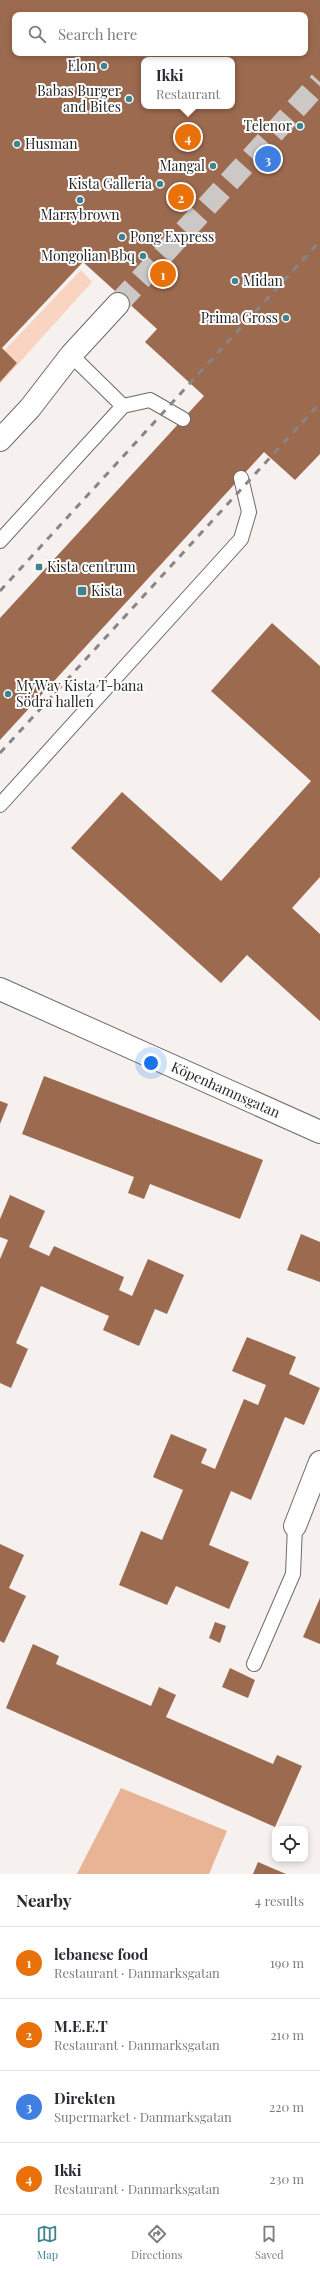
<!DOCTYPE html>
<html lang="en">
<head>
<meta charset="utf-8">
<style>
  :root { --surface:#fff; --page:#f2f2f3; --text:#2b2b33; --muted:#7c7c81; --line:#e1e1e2; --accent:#3f8391 }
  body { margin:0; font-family:"Playfair Display",serif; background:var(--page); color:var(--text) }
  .controls { position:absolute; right:12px; bottom:12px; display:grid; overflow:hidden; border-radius:8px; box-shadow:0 2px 6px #0003 }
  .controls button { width:36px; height:36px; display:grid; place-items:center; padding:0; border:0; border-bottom:1px solid var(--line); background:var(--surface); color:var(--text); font:20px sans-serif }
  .you { position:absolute; left:151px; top:1063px; width:14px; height:14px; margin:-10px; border:3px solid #fff; border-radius:50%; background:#1a73e8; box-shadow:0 0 0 6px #1a73e833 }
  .badge { display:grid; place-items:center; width:26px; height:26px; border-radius:50%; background:var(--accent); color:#fff; font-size:13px; font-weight:700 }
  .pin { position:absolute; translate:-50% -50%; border:2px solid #fff; box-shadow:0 1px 4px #0006 }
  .popup { position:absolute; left:141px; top:57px; width:94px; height:52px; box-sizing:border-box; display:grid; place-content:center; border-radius:8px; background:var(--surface); filter:drop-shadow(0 1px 3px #0005); font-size:13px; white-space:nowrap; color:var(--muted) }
  .popup b { font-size:15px; color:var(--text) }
  .popup::after { content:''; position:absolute; left:50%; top:100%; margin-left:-8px; border:8px solid transparent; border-top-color:var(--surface) }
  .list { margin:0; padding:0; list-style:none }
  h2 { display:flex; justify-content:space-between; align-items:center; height:52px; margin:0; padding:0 16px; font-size:17px }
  h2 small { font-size:13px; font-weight:400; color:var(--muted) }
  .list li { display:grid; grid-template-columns:26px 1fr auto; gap:12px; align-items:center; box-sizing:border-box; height:72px; padding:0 16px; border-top:1px solid var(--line) }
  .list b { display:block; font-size:15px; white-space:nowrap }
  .list p { margin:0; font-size:13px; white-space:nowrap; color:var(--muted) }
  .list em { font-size:13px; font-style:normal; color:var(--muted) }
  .icon { flex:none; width:22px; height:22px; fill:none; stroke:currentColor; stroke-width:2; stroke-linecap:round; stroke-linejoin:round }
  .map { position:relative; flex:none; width:320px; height:1874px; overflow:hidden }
  .search { position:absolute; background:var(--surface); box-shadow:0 2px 6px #0003; left:12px; right:12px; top:12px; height:44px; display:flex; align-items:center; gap:10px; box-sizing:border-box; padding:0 14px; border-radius:8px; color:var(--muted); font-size:15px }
  .sheet { height:340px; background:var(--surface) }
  nav { display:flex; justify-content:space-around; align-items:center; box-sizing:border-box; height:56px; border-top:1px solid var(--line); background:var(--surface); font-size:11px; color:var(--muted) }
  nav a { display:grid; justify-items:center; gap:2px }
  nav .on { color:var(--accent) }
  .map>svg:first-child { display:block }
  .green { fill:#f9d4c0 }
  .forest { fill:#e9b396 }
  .building { fill:#9c6a4f; fill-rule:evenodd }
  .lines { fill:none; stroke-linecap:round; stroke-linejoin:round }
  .minor-tunnel { stroke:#ccc8c6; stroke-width:22; stroke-dasharray:22 11; stroke-linecap:butt }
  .service-casing { stroke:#6f6b68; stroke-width:16 }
  .minor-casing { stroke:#6f6b68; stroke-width:24 }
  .service { stroke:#fff; stroke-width:14 }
  .minor { stroke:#fff; stroke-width:22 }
  .rail { stroke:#888584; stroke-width:3; stroke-dasharray:7 7; stroke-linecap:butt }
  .poi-dot { fill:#3f8391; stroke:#fff; stroke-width:1.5 }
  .labels { text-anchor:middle; stroke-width:4; stroke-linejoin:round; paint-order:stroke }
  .poi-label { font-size:14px; fill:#262524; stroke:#fff; text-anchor:end }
  .street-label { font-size:14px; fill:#262524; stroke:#fff }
</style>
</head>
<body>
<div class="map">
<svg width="320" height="1874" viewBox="0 0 320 1874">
  <rect width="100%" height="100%" fill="#f6f1ef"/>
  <path class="green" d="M81,270L92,282L0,384V355Z"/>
  <path class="forest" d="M121,1788L227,1831L209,1874H77Z"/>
  <path class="building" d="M0,0H320V454L295,480L264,452L0,740V618L204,396L145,342L157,329L83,262L2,348L17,363L0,382ZM15,15H305V53H15ZM144,60H232V106H144Z
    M272,623L320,666V877L292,908L320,934V1021L247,955L221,983L71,848L122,792L221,881L311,781L211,691Z
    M44,1076L263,1160L240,1219L150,1184L144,1199L128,1193L134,1177L22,1134Z
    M0,1101L8,1104L0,1124Z
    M10,1195L45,1211L29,1247L49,1256L54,1246L124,1277L119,1290L132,1296L148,1259L184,1275L167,1314L155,1309L139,1346L103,1330L109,1316L41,1286L16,1343L28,1349L11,1388L0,1383V1259L8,1240L0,1237V1219Z
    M301,1234L320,1242V1282L287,1270Z
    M247,1337L296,1357L289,1374L320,1388L304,1425L285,1417L251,1500L231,1491L209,1545L249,1562L229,1609L176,1586L167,1605L119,1585L141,1531L162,1540L183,1490L153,1477L171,1434L207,1449L201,1463L215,1469L244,1399L258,1405L266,1385L232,1371Z
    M0,1544L24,1555L9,1588L26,1596L4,1643L0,1641Z
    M320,1598V1644L303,1637Z
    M215,1622L226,1626L220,1643L209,1638Z
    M33,1644L59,1656L56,1664L151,1706L159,1687L176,1695L166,1717L273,1764L277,1755L302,1766L275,1827L6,1708Z
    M230,1668L255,1680L248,1698L222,1687Z
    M258,1862L286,1874H253Z"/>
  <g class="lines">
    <path class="minor-tunnel" d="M118,304L320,82"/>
    <g class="service-casing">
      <path id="service" d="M71,355L123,406
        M0,541L123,406L150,400L183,419
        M0,805L241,539L249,512L241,478
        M254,1664L293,1574L295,1526"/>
    </g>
    <g class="minor-casing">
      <g id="minor">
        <path d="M0,440L30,408L71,355L118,304"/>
        <path id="s1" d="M0,989L320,1132"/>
        <path d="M295,1526L320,1462"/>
      </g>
    </g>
    <use href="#service" class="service"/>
    <use href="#minor" class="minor"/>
    <path class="rail" d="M0,591L320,241
      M0,753L320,403"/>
  </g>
  <g class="poi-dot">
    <circle cx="104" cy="66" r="4"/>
    <circle cx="129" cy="99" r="4"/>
    <circle cx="300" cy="126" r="4"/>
    <circle cx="17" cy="144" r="4"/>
    <circle cx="213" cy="166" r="4"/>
    <circle cx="160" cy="184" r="4"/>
    <circle cx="80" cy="200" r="4"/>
    <circle cx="122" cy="237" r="4"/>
    <circle cx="143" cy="256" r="4"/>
    <circle cx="235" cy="281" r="4"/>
    <circle cx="286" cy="318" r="4"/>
    <rect x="35" y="563" width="8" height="8" rx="2"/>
    <rect x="77" y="586" width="10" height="10" rx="2"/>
    <circle cx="8" cy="694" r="4"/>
  </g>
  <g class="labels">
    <g class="poi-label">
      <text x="96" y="71">Elon</text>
      <text x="121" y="96">Babas Burger<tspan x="121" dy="16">and Bites</tspan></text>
      <text x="292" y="131">Telenor</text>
      <text x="25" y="149" text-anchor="start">Husman</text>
      <text x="205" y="171">Mangal</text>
      <text x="152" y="189">Kista Galleria</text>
      <text x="80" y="220" text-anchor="middle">Marrybrown</text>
      <text x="130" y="242" text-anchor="start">Pong Express</text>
      <text x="135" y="261">Mongolian Bbq</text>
      <text x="243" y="286" text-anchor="start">Midan</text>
      <text x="278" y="323">Prima Gross</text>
      <text x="47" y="572" text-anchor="start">Kista centrum</text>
      <text x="91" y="596" text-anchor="start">Kista</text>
      <text x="16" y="691" text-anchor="start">MyWay Kista T-bana<tspan x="16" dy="16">Södra hallen</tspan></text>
    </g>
    <g class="street-label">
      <text dy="5" stroke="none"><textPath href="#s1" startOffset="247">Köpenhamnsgatan</textPath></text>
    </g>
  </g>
</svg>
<div class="controls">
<button><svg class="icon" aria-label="locate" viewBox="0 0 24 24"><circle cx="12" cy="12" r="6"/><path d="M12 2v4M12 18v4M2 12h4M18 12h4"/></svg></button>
</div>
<div class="you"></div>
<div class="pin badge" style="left:163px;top:274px;background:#e8710a">1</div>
<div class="pin badge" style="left:181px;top:197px;background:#e8710a">2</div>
<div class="pin badge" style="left:268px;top:159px;background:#3f7fe0">3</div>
<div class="pin badge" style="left:188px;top:137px;background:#e8710a">4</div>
<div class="popup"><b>Ikki</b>Restaurant</div>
<div class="search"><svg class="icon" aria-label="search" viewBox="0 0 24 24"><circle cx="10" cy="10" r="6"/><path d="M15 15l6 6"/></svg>Search here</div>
</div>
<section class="sheet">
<h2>Nearby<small>4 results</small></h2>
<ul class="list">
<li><span class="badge" style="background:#e8710a">1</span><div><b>lebanese food</b><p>Restaurant · Danmarksgatan</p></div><em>190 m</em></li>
<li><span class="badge" style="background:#e8710a">2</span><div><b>M.E.E.T</b><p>Restaurant · Danmarksgatan</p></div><em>210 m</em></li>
<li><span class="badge" style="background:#3f7fe0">3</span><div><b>Direkten</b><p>Supermarket · Danmarksgatan</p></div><em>220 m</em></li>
<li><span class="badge" style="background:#e8710a">4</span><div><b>Ikki</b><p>Restaurant · Danmarksgatan</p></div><em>230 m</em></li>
</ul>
</section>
<nav>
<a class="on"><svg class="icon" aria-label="map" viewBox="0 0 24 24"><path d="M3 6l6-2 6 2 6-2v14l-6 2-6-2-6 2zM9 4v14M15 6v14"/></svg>Map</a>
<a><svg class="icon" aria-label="directions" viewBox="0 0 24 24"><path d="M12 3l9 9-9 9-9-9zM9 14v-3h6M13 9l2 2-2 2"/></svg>Directions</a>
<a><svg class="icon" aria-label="saved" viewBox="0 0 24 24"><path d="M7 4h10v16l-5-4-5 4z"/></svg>Saved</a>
</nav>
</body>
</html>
